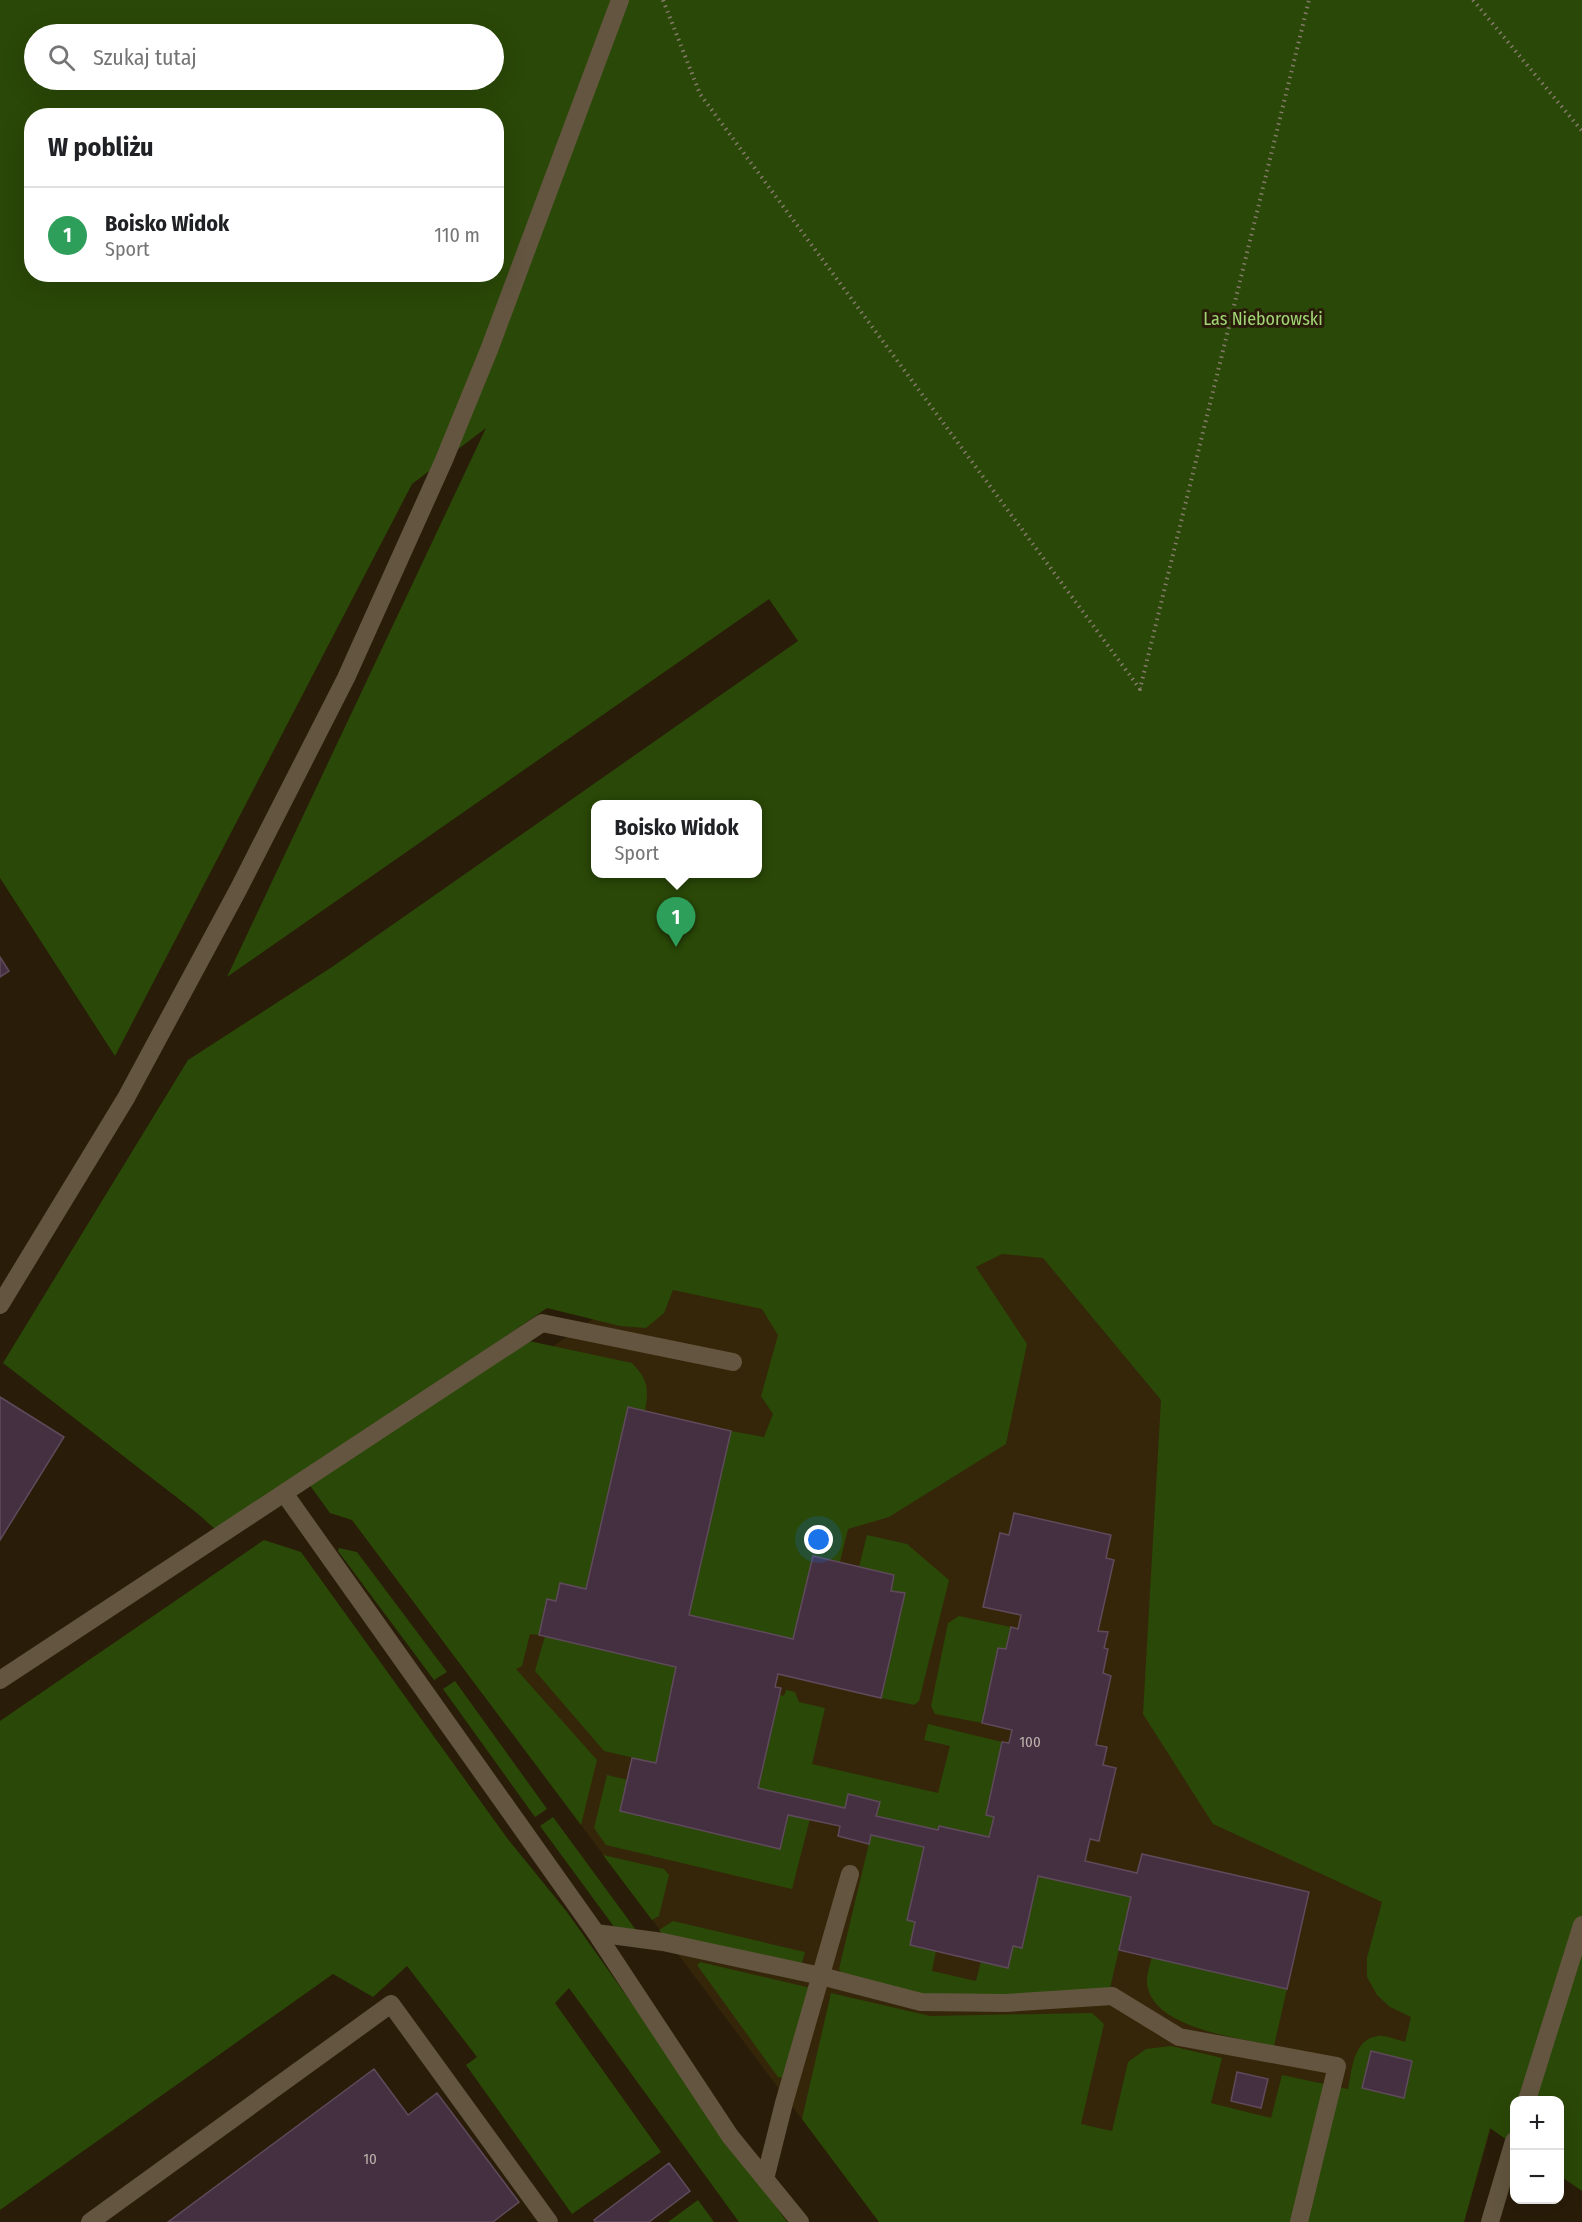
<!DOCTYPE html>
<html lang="pl">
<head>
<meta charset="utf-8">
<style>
  :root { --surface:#fff; --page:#f6f6f6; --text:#202124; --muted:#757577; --line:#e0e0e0; --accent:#ea580c }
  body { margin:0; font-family:"Fira Sans Condensed",sans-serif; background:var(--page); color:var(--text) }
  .controls { position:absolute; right:18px; bottom:18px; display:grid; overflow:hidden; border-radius:12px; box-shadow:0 6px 24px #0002 }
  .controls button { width:54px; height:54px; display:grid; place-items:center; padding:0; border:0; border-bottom:2px solid var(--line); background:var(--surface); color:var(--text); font:30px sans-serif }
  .you { position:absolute; left:819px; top:1540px; width:21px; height:21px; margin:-15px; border:4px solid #fff; border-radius:50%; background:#1a73e8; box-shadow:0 0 0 9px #1a73e833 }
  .badge { display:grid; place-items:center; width:39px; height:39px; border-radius:50%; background:var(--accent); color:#fff; font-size:20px; font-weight:700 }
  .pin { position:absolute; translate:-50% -50px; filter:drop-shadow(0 2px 3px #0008) }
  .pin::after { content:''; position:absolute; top:32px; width:21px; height:18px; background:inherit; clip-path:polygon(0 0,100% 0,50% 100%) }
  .popup { position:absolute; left:591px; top:800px; width:171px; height:78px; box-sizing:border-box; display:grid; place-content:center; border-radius:12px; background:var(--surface); filter:drop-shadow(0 2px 4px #0005); font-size:20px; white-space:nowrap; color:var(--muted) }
  .popup b { font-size:22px; color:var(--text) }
  .popup::after { content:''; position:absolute; left:50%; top:100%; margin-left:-12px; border:12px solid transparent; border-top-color:var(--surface) }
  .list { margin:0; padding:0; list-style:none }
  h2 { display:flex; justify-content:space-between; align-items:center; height:78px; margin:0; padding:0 24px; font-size:26px }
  h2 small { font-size:20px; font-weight:400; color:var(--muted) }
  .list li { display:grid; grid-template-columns:39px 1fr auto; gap:18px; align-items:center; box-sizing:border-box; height:96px; padding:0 24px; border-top:2px solid var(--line) }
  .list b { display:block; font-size:22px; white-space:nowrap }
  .list p { margin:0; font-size:20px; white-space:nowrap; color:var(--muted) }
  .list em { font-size:20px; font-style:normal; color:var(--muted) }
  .icon { flex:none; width:33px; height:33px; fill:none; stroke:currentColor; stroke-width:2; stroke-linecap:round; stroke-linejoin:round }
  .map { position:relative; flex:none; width:1582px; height:2222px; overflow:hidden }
  .search { position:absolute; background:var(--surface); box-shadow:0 6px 24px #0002; left:24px; top:24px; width:480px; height:66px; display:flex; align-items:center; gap:15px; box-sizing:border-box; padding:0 21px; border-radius:33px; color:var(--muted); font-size:22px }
  .panel { position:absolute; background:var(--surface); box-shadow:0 6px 24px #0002; left:24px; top:108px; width:480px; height:174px; border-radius:24px }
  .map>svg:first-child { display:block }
  .built { fill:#352609 }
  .green { fill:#2a4807; fill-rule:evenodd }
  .building { fill:#443040; stroke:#5f4a5b; stroke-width:1.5 }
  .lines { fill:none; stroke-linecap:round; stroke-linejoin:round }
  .path { stroke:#847a69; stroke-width:4; stroke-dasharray:1.5 4.5; stroke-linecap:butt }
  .minor { stroke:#63553f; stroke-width:18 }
  .labels { text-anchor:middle; stroke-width:6; stroke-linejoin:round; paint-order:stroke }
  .number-label { font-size:15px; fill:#beb2ad }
  .park-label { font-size:18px; fill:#a1d575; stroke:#291d09 }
</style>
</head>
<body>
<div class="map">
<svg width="1582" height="2222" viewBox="0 0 1582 2222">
  <rect width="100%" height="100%" fill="#291d09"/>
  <path class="built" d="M1024,1027L1491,2128L1464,2222H879L352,1520L330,1513L323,1502Z"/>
  <path class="green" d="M0,0H1582V2191L1560,2176V2100H1514V2145L1490,2128L1464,2222H879L802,2119L831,1993L930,2016L1092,2013L1104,2024L1081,2124L1112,2131L1128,2062L1146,2049L1171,2046L1222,2058L1211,2103L1271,2118L1282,2075L1348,2089C1352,2070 1353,2039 1378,2036C1386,2035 1397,2040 1405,2042L1411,2017L1390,2007L1377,1995L1367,1977V1958L1382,1902L1213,1824L1143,1714L1161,1400L1043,1258L1002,1254L976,1267L1027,1344L1006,1444L889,1517L848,1529L840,1562L813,1557L793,1639L689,1615L731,1431L764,1437L773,1414L761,1396L778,1335L762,1309L673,1290L664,1313L646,1328L620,1326L547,1308L506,1336L632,1363C648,1380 649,1388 645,1411L628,1408L586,1589L560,1583L556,1601L547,1599L539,1635L530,1634L522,1666L516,1669L597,1760L581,1825L352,1520L330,1513L301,1473L216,1530L197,1513L3,1363L188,1060L332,967L798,641L769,599L227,977L486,428L412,484L115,1056L0,878ZM34,34H494V80H34ZM32,116H496V274H32ZM595,804H757V874H595Z
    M867,1535L907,1544L949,1580L919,1701L914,1705L881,1698L904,1594L891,1591L894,1575L859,1567Z
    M264,1540L301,1552L507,1838L567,1912L787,2222H739L569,1988L555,2003L661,2152L572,2214L466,2065L477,2057L407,1966L373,1997L333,1974L0,2210V1721Z
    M339,1548L357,1552L447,1672L434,1680L338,1551Z
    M959,1616L1011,1627L1006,1649L998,1648L982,1723L935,1714L931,1706L948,1623Z
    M545,1636L676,1667L656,1763L604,1751L535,1671Z
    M455,1681L547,1809L535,1817L443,1689Z
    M786,1690L795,1692L799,1702L825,1708L812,1764L938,1793L950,1746L924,1740L928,1724L1002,1742L986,1815L994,1817L989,1837L940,1826L938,1830L876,1816L879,1802L848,1794L845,1808L758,1788L780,1695L784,1696Z
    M607,1775L628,1780L621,1811L779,1849L788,1815L810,1819L792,1889L606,1845L594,1828Z
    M553,1817L636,1930L623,1939L540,1826Z
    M871,1835L924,1847L907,1920L915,1922L910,1945L936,1951L932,1971L976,1981L981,1961L1013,1946L1022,1947L1038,1876L1131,1897L1108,1997L926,1996L844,1977L839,1969Z
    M603,1855L664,1869L669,1875L659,1916L652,1920Z
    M673,1921L805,1952L801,1967L664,1936L659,1930Z
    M1152,1957L1287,1989L1274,2046C1240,2038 1159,2029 1148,1989C1145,1979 1149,1968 1152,1957Z
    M700,1962L811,1988L783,2078L778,2077L697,1965Z
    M698,2200L714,2222H668Z"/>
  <path class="building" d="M0,957L9,971L0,977Z
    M0,1397L64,1437L0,1540Z
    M628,1407L731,1431L689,1615L793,1639L813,1556L894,1575L891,1591L905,1593L881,1698L778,1674L775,1687L781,1688L758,1788L845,1808L848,1794L880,1802L876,1816L938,1830L939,1826L989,1837L994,1817L986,1815L1002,1742L1009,1743L1012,1730L982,1723L998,1648L1006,1649L1011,1627L1018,1629L1021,1615L983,1607L1000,1533L1009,1535L1014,1513L1111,1535L1106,1558L1114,1560L1098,1631L1108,1632L1104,1648L1108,1649L1103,1673L1111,1676L1096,1745L1107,1747L1103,1765L1116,1768L1099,1841L1090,1839L1085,1861L1137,1873L1142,1854L1309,1892L1287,1989L1119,1950L1131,1897L1038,1876L1022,1948L1013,1946L1008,1968L910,1945L915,1922L907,1920L924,1847L871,1835L869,1844L838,1836L840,1826L788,1815L780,1849L620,1811L632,1758L656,1763L676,1667L539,1635L547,1599L556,1601L560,1583L586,1589Z
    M1371,2051L1412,2061L1404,2098L1362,2088Z
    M374,2069L408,2115L437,2093L519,2202L493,2222H168Z
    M1237,2072L1268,2079L1261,2108L1231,2101Z
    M669,2163L690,2191L649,2222H595L594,2220Z"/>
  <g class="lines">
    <path class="path" d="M663,0L700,94L1140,689L1309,0
      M1473,0L1582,131"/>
    <path class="minor" d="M0,1305L126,1098L238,890L346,678L444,460L489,350L620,0
      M284,1493L596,1933L730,2136L800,2222
      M0,1680L542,1323L733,1362
      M596,1933L663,1942L821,1976L921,2002L1006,2003L1112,1996L1179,2037L1337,2066L1299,2222
      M1527,2100L1582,1925
      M765,2179L784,2103L850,1874
      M90,2222L391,2004L549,2222
      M1490,2222L1514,2141"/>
  </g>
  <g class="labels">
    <g class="number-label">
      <text x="1030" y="1747">100</text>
      <text x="370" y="2164">10</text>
    </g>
    <g class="park-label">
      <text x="1263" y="325">Las Nieborowski</text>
    </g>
  </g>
</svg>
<div class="controls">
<button>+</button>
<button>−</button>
</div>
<div class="you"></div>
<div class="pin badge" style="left:676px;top:947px;background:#2e9e5b">1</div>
<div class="popup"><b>Boisko Widok</b>Sport</div>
<div class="search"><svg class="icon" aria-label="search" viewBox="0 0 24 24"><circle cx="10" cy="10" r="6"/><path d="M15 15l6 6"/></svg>Szukaj tutaj</div>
<section class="panel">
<h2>W pobliżu<small></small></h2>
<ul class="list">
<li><span class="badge" style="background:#2e9e5b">1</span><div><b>Boisko Widok</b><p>Sport</p></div><em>110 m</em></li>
</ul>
</section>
</div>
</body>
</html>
